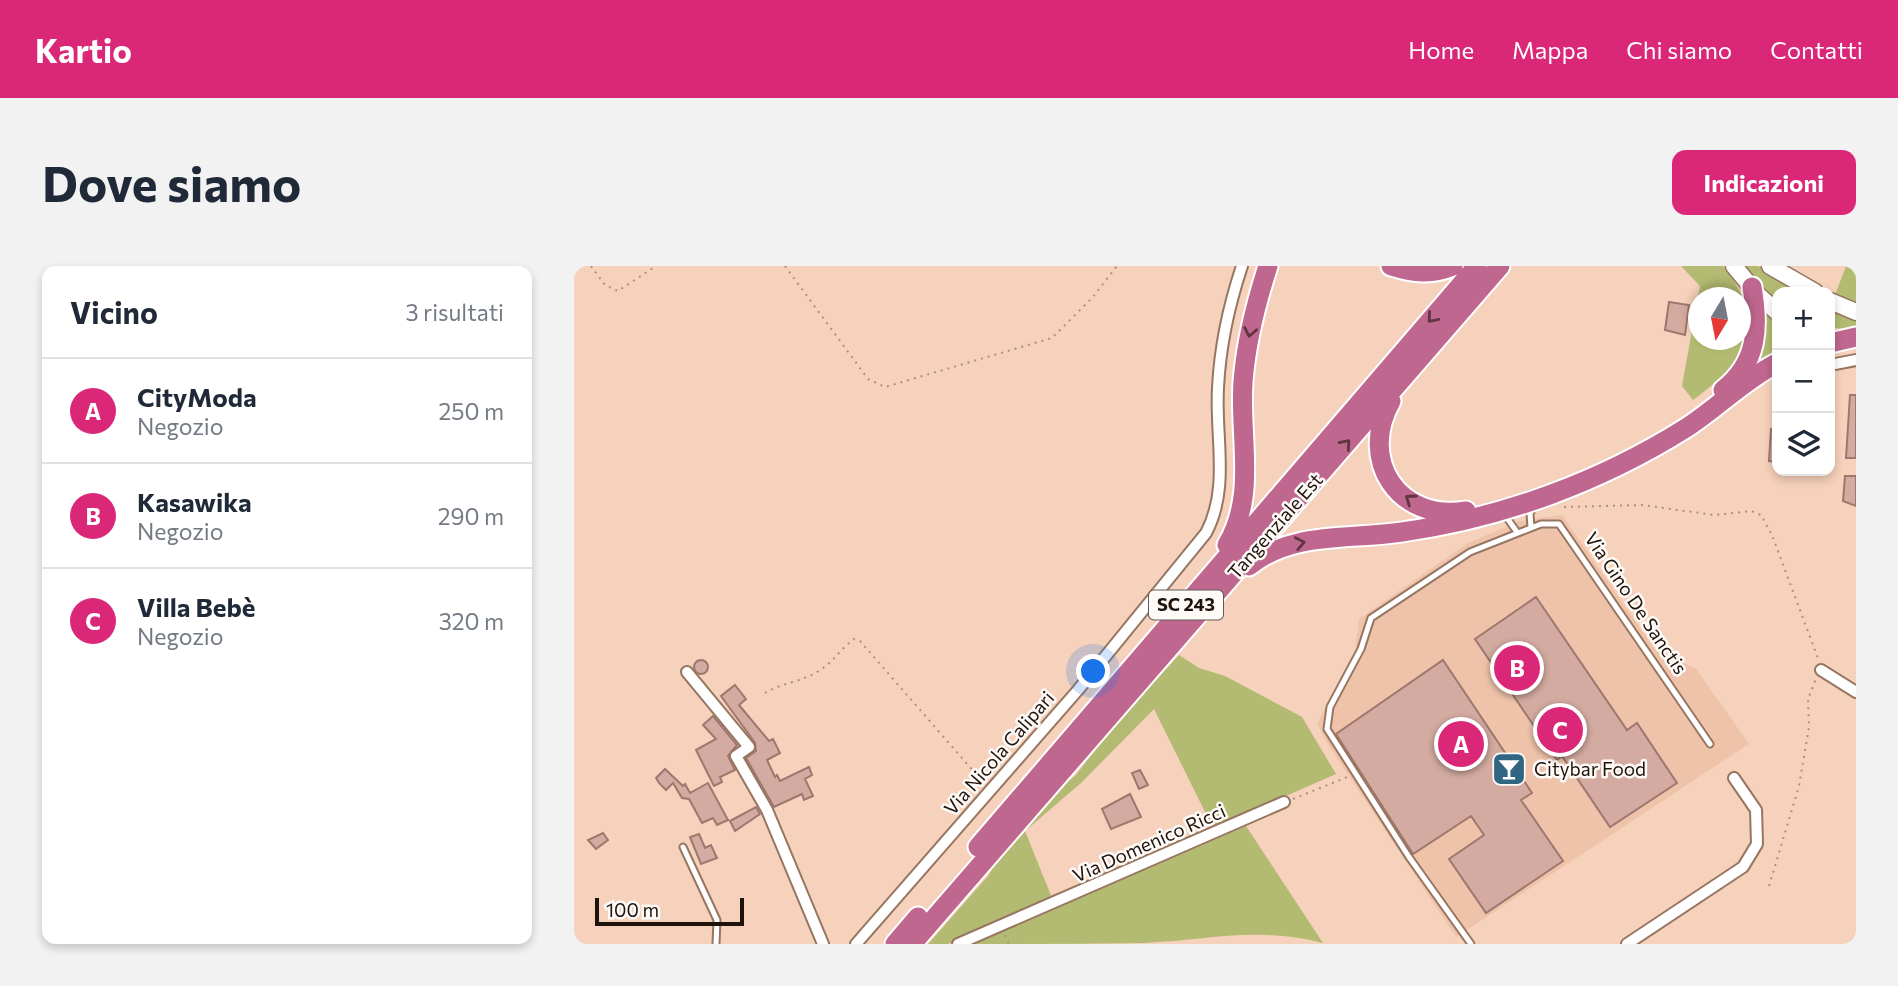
<!DOCTYPE html>
<html lang="it">
<head>
<meta charset="utf-8">
<style>
  :root { --surface:#fff; --page:#f2f2f3; --text:#1f2937; --muted:#747a83; --line:#e0e1e3; --accent:#db2777 }
  body { margin:0; font-family:Commissioner,sans-serif; background:var(--page); color:var(--text) }
  .controls { position:absolute; right:21px; top:21px; display:grid; overflow:hidden; border-radius:14px; box-shadow:0 4px 10px #0003 }
  .controls button { width:63px; height:63px; display:grid; place-items:center; padding:0; border:0; border-bottom:2px solid var(--line); background:var(--surface); color:var(--text); font:35px sans-serif }
  .compass { position:absolute; left:1114px; top:21px; width:63px; height:63px; border-radius:50%; background:var(--surface); box-shadow:0 4px 10px #0003; rotate:190deg }
  .scale { position:absolute; left:21px; bottom:18px; width:149px; box-sizing:border-box; padding-left:7px; border:4px solid #1f130b; border-top:0; font-size:19px; line-height:24px; white-space:nowrap; color:#1f130b; -webkit-text-stroke:5px #fdfaf7; paint-order:stroke }
  .you { position:absolute; left:520px; top:406px; width:24px; height:24px; margin:-18px; border:5px solid #fff; border-radius:50%; background:#1a73e8; box-shadow:0 0 0 10px #1a73e833 }
  .badge { display:grid; place-items:center; width:46px; height:46px; border-radius:50%; background:var(--accent); color:#fff; font-size:23px; font-weight:700 }
  .pin { position:absolute; translate:-50% -50%; border:4px solid #fff; box-shadow:0 2px 7px #0006 }
  .list { margin:0; padding:0; list-style:none }
  h2 { display:flex; justify-content:space-between; align-items:center; height:91px; margin:0; padding:0 28px; font-size:30px }
  h2 small { font-size:23px; font-weight:400; color:var(--muted) }
  .list li { display:grid; grid-template-columns:46px 1fr auto; gap:21px; align-items:center; box-sizing:border-box; height:105px; padding:0 28px; border-top:2px solid var(--line) }
  .list b { display:block; font-size:26px; white-space:nowrap }
  .list p { margin:0; font-size:23px; white-space:nowrap; color:var(--muted) }
  .list em { font-size:23px; font-style:normal; color:var(--muted) }
  .icon { flex:none; width:38px; height:38px; fill:none; stroke:currentColor; stroke-width:2; stroke-linecap:round; stroke-linejoin:round }
  .map { position:relative; flex:none; width:1282px; height:678px; overflow:hidden; border-radius:14px }
  header { display:flex; align-items:center; gap:42px; box-sizing:border-box; height:98px; padding:0 35px; background:var(--accent); color:#fff }
  header strong { font-size:33px }
  nav { display:flex; gap:38px; margin-inline-start:auto; font-size:24px }
  .intro { display:flex; align-items:center; justify-content:space-between; box-sizing:border-box; height:168px; padding:0 42px }
  h1 { margin:0; font-size:49px }
  .button { padding:18px 32px; border-radius:14px; background:var(--accent); color:#fff; font-size:24px; font-weight:700 }
  main { display:flex; gap:42px; padding:0 42px }
  aside { flex:1; background:var(--surface); border-radius:14px; box-shadow:0 4px 10px #0003 }
  .map>svg:first-child { display:block }
  .built { fill:#efc3aa }
  .green { fill:#b3ba71; fill-rule:evenodd }
  .building { fill:#d4aba1; stroke:#9e776e; stroke-width:2 }
  .lines { fill:none; stroke-linecap:round; stroke-linejoin:round }
  .lane-casing { stroke:#977661; stroke-width:9 }
  .street-casing { stroke:#977661; stroke-width:14 }
  .secondary-casing { stroke:#977661; stroke-width:19 }
  .highway-casing { stroke:#fff; stroke-width:23 }
  .path { stroke:#ad917f; stroke-width:2; stroke-dasharray:2 5; stroke-linecap:butt }
  .lane { stroke:#fff; stroke-width:5 }
  .street { stroke:#fff; stroke-width:10 }
  .secondary { stroke:#fff; stroke-width:16 }
  .highway { stroke:#c0678f; stroke-width:19 }
  .oneway { stroke:#5f3540 }
  .labels { text-anchor:middle; stroke-width:5; stroke-linejoin:round; paint-order:stroke }
  .shield { fill:#fdfaf7; stroke:#625852; stroke-width:2 }
  .shield-label { font-size:18px; font-weight:bold; fill:#1f130b }
  .street-label { font-size:19px; fill:#1f130b; stroke:#fdfaf7 }
  .poi-label { font-size:19px; fill:#1f130b; stroke:#fdfaf7; text-anchor:start }
</style>
</head>
<body>
<header>
<strong>Kartio</strong>
<nav><a>Home</a><a>Mappa</a><a>Chi siamo</a><a>Contatti</a></nav>
</header>
<div class="intro"><h1>Dove siamo</h1><a class="button">Indicazioni</a></div>
<main>
<aside>
<h2>Vicino<small>3 risultati</small></h2>
<ul class="list">
<li><span class="badge">A</span><div><b>CityModa</b><p>Negozio</p></div><em>250 m</em></li>
<li><span class="badge">B</span><div><b>Kasawika</b><p>Negozio</p></div><em>290 m</em></li>
<li><span class="badge">C</span><div><b>Villa Bebè</b><p>Negozio</p></div><em>320 m</em></li>
</ul>
</aside>
<div class="map">
<svg width="1282" height="678" viewBox="0 0 1282 678">
  <rect width="100%" height="100%" fill="#f6d1bb"/>
  <path class="built" d="M988,249L1080,382L1122,403L1175,478L882,671L751,474L743,457L781,385L785,353L894,277L946,255Z"/>
  <path class="green" d="M1107,0H1149C1195,57 1173,96 1119,134L1108,120L1126,20ZM1125,32H1167V74H1125Z
    M1168,0H1184L1232,26H1203V40Z
    M1272,0H1282V40L1261,29Z
    M1256,39L1282,52V63L1256,62Z
    M1190,42L1203,52V86L1176,105L1190,72Z
    M605,389L625,402L651,410L728,451L762,508L639,562L580,443L507,517L451,565L478,632L374,678H354L414,610L429,585L485,522L501,510L543,456Z
    M672,560L749,677C679,660 637,674 569,677C512,678 455,678 398,678Z"/>
  <path class="building" d="M1095,36L1115,39L1111,69L1091,64Z
    M1276,129H1282V192H1272Z
    M1197,163H1203V196L1195,195Z
    M1271,210H1282V240L1269,235Z
    M962,331L1053,464L1063,457L1103,517L1036,561L988,490L983,494L901,373Z
    M120 401a7 7 0 1 1 14 0a7 7 0 1 1-14 0Z
    M869,394L958,527L947,534L989,595L912,647L875,593L910,569L897,550L839,588L762,468Z
    M161,419L172,433L165,439L195,475L199,473L206,487L193,494L201,511L203,509L206,515L235,501L238,509L231,513L239,530L230,534L228,528L200,541L172,492L182,485L181,477L147,430Z
    M139,450L163,479L154,490L161,504L146,511L148,516L140,520L122,484L142,473L129,459Z
    M91,503L109,520L111,518L116,527L134,517L154,554L143,559L139,552L128,557L115,533L108,532L99,517L92,524L85,517L82,512Z
    M566,504L574,519L565,523L558,507Z
    M556,528L567,551L537,563L528,543Z
    M182,541L186,548L161,565L156,555Z
    M29,567L34,574L22,583L14,574Z
    M125,568L131,582L137,579L143,592L127,598L116,571Z"/>
  <g class="lines">
    <g class="lane-casing">
      <path id="lane" d="M928,251L933,252L943,266
        M957,261L956,248L959,241
        M109,581L143,654L142,678
        M897,678L835,591L753,463L756,441L787,383L797,352L896,286L967,258H985L1136,478"/>
    </g>
    <g class="street-casing">
      <path id="street" d="M1256,99L1282,94
        M1247,404L1282,426
        M113,406L175,481L162,490L193,544L249,678
        M282,678L504,424L632,267C656,222 641,171 644,122C646,81 655,39 668,0
        M384,678L710,536
        M1053,678L1169,601L1183,578L1182,544L1160,512"/>
    </g>
    <g class="secondary-casing">
      <path id="secondary" d="M1160,0L1183,28L1203,46
        M1196,0L1241,26
        M1256,35L1282,46"/>
    </g>
    <g class="highway-casing">
      <path id="highway" d="M817,0C840,7 857,9 879,0
        M1256,77L1282,71
        M1149,124C1184,97 1185,61 1178,21
        M817,135C784,194 824,256 892,245
        M653,279C683,229 665,171 669,116C672,76 682,37 694,0
        M675,300C718,265 776,274 828,266C928,252 1026,216 1112,162C1143,142 1170,114 1203,97
        M404,581L903,0
        M321,678L344,651
        M338,678L926,0"/>
    </g>
    <path class="path" d="M17,0L31,19L44,25L82,0
      M211,0L294,113L311,121L478,72L518,32L543,0
      M990,241L1068,239L1140,249L1177,245L1187,249L1198,269L1245,395
      M191,427C207,417 227,416 243,406C258,398 266,383 280,373L286,375L408,515
      M719,533L776,510
      M1195,620L1225,520L1235,461L1234,433L1242,413
      M431,669L435,678"/>
    <use href="#lane" class="lane"/>
    <use href="#street" class="street"/>
    <use href="#secondary" class="secondary"/>
    <use href="#highway" class="highway"/>
  </g>
  <defs><path id="oneway-chevron" d="M-2-3.5L2.5 0L-2 3.5" fill="none" stroke-width="1.6" stroke-linecap="round" stroke-linejoin="round" transform="scale(1.75)"/></defs>
  <g class="oneway">
    <use href="#oneway-chevron" transform="translate(858 52) rotate(131)"/>
    <use href="#oneway-chevron" transform="translate(676 66) rotate(101)"/>
    <use href="#oneway-chevron" transform="translate(772 178) rotate(-49)"/>
    <use href="#oneway-chevron" transform="translate(836 233) rotate(-145)"/>
    <use href="#oneway-chevron" transform="translate(726 277) rotate(-11)"/>
  </g>
  <defs>
    <g id="bar-square" transform="scale(1.75)"><rect x="-9" y="-9" width="18" height="18" rx="4" fill="#306682" stroke="#fdfaf7"/><path d="M-6-5H6L.8 .8V4.5H3.5V6h-7V4.5H-.8V.8Z" fill="#fff"/></g>
  </defs>
  <g fill-rule="evenodd">
    <use href="#bar-square" x="935" y="503"/>
  </g>
  <g class="labels">
    <rect class="shield" x="575" y="324.5" width="74" height="29" rx="5"/>
    <g class="shield-label">
      <text x="612" y="345">SC 243</text>
    </g>
    <g class="street-label">
      <text transform="translate(701 260) rotate(-49)" y="7">Tangenziale Est</text>
      <text transform="translate(1062 337) rotate(56)" y="7">Via Gino De Sanctis</text>
      <text transform="translate(425 487) rotate(-49)" y="7">Via Nicola Calipari</text>
      <text transform="translate(575 577) rotate(-24)" y="7">Via Domenico Ricci</text>
    </g>
    <g class="poi-label">
      <text x="960" y="510">Citybar Food</text>
    </g>
  </g>
</svg>
<div class="controls">
<button>+</button>
<button>−</button>
<button><svg class="icon" aria-label="layers" viewBox="0 0 24 24"><path d="M12 4l9 5-9 5-9-5zM3 14l9 5 9-5"/></svg></button>
</div>
<svg class="compass" viewBox="-18 -18 36 36"><path d="M0-13l5 13h-10z" fill="#e53935"/><path d="M0 13l5-13h-10z" fill="#747a83"/></svg>
<div class="scale">100 m</div>
<div class="you"></div>
<div class="pin badge" style="left:887px;top:478px">A</div>
<div class="pin badge" style="left:943px;top:402px">B</div>
<div class="pin badge" style="left:986px;top:464px">C</div>
</div>
</main>
</body>
</html>
